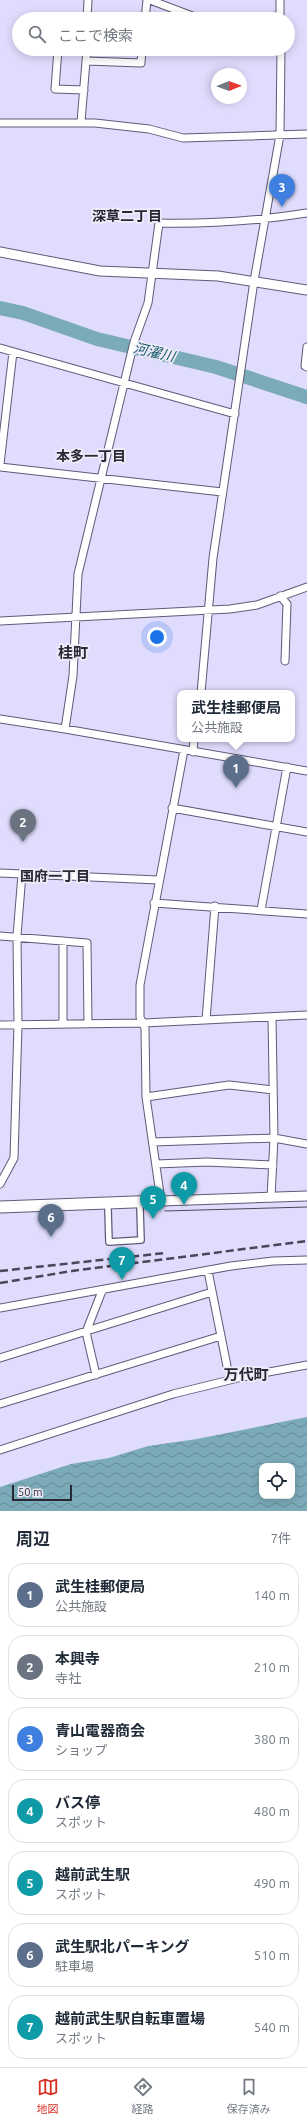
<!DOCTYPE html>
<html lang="ja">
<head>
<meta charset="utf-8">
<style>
  :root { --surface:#fff; --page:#f6f6f7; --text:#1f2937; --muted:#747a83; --line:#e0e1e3; --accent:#d93025 }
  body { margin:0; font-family:Ubuntu,"Noto Sans JP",sans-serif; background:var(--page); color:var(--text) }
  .controls { position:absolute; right:12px; bottom:12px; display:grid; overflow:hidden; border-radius:8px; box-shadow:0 2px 10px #0003 }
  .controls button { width:36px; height:36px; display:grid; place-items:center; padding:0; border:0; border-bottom:1px solid var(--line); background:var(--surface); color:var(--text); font:20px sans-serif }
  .compass { position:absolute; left:211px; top:68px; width:36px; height:36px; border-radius:50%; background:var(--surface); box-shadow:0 2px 10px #0003; rotate:89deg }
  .scale { position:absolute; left:12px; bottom:10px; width:60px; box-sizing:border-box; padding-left:4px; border:2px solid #292733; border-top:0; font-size:11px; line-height:14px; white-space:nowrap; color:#292733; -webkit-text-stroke:3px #eeecf9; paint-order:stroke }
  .you { position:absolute; left:157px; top:637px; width:14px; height:14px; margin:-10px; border:3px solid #fff; border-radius:50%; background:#1a73e8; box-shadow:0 0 0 6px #1a73e833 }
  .badge { display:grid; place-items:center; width:26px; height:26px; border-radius:50%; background:var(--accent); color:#fff; font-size:13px; font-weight:700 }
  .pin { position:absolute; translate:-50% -33px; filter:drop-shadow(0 1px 2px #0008) }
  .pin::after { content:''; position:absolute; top:21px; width:14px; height:12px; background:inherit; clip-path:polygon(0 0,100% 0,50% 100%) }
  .popup { position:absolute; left:177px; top:690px; width:118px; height:52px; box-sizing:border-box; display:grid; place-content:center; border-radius:8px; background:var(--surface); filter:drop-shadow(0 1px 3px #0005); font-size:13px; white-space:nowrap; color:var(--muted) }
  .popup b { font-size:15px; color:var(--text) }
  .popup::after { content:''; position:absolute; left:50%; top:100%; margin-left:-8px; border:8px solid transparent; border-top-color:var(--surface) }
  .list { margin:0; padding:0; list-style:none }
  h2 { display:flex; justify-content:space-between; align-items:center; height:52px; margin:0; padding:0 16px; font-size:17px }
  h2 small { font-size:13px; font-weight:400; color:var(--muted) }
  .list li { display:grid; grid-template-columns:26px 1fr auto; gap:12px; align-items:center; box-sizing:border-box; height:64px; margin:0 8px 8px; padding:0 8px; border:1px solid var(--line); border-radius:16px }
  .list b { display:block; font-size:15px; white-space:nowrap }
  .list p { margin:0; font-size:13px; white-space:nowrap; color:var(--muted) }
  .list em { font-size:13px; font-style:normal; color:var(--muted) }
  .icon { flex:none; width:22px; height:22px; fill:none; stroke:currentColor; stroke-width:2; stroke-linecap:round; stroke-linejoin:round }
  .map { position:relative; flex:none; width:307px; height:1511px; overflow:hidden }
  .search { position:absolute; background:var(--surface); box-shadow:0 2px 10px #0003; left:12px; right:12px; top:12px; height:44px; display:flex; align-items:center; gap:10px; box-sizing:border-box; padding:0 14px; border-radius:22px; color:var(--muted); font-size:15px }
  .sheet { height:556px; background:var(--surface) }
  nav { display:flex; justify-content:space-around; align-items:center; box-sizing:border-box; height:56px; border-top:1px solid var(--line); background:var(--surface); font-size:11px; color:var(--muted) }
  nav a { display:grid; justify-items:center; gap:2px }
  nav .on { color:var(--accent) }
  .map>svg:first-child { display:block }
  .water { fill:url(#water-waves); fill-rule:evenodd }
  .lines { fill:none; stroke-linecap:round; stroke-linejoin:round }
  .river { stroke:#7babb8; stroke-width:14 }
  .pedestrian-casing { stroke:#5f5a77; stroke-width:8 }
  .minor-casing { stroke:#5f5a77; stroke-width:9 }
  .tertiary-casing { stroke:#5f5a77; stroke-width:11 }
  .secondary-casing { stroke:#5f5a77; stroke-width:13 }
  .pedestrian { stroke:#fff; stroke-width:5.5 }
  .minor { stroke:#fff; stroke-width:7 }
  .tertiary { stroke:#fff; stroke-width:9 }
  .secondary { stroke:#fff; stroke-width:11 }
  .tram { stroke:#494757; stroke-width:1 }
  .rail { stroke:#494757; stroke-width:2.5; stroke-dasharray:8 4; stroke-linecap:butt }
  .labels { text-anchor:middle; stroke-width:3.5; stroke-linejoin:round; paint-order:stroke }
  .neighbourhood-label { font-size:14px; font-weight:bold; fill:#292733; stroke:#eeecf9 }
  .water-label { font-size:14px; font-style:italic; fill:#195a69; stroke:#eeecf9 }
  .quarter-label { font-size:15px; font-weight:bold; fill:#292733; stroke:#eeecf9 }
</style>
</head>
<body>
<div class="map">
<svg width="307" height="1511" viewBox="0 0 307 1511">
  <defs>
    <pattern id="water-waves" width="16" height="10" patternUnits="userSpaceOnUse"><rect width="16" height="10" fill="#7babb8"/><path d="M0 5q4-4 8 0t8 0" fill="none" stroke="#658b96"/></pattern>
  </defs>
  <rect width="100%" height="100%" fill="#e0dcfd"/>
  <path class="water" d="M307,1417V1511H0V1487L71,1464L109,1458L148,1446L197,1439ZM262,1466H292V1496H262Z"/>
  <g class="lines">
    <path class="river" d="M0,308L23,313L97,339L216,367L307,397"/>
    <g class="pedestrian-casing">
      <path id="pedestrian" d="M108,1209L109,1242L141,1240L140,1208"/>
    </g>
    <g class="minor-casing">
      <path id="minor" d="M150,0L195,17L207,19
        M280,0V19
        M87,19L88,0
        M145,19L147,0
        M230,19L280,16
        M58,49L55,89L84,90
        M87,61L141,63L142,49
        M81,122L87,49
        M0,123H95L149,129L183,138L307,134
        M307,347L305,366L307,367
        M0,348L235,414
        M0,464L13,352
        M0,467L222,492
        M280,596L287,604L285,661
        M0,621L230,609L257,605L307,587
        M201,693L213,558L254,281L280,135L281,49
        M0,719L65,729L307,771
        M65,729L73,676L78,574L134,342L148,303L159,223C209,224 257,221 307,213
        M193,752L194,739
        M172,808L307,832
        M0,873L158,880
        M154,903L307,914
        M261,910L287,767
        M0,936L87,943L88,1024
        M206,1020L215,906
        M63,1024V941
        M0,1025L144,1023L307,1015
        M146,1097L229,1085L273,1090
        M153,1142L274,1138L307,1144
        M156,1164L207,1162L273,1165
        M0,1184L14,1158L18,1025L17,936L22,874
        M271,1198L274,1138L272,1017
        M161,1201L146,1097L145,1028L140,1017V985L184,750
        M208,1271L227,1366
        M0,1308L231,1266L273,1261L307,1260
        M0,1358L212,1292
        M96,1375L86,1332L102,1291
        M0,1404L221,1336
        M0,1450L173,1394L242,1377L307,1365"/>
    </g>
    <g class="tertiary-casing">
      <path id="tertiary" d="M0,252L100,271L218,276L307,290
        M161,1201L307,1196"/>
    </g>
    <g class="secondary-casing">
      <path id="secondary" d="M0,1207L161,1201"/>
    </g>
    <use href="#pedestrian" class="pedestrian"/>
    <use href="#minor" class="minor"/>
    <use href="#tertiary" class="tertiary"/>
    <use href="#secondary" class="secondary"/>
    <path class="tram" d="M165,1211L307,1207"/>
    <path class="rail" d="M0,1271L165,1253
      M0,1283L72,1271L307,1241"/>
  </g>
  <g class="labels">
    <g class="neighbourhood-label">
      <text x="127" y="221">深草二丁目</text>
      <text x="91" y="461">本多一丁目</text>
      <text x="55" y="881">国府一丁目</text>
    </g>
    <g class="water-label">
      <text transform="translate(154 352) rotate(13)" y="5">河濯川</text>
    </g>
    <g class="quarter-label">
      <text x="73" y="658">桂町</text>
      <text x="246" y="1380">万代町</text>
    </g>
  </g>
</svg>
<div class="controls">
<button><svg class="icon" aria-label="locate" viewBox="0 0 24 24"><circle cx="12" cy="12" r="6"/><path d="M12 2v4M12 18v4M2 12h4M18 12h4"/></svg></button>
</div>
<svg class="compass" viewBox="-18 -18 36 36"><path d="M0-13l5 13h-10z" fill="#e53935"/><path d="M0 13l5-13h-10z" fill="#747a83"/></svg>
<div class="scale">50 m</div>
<div class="you"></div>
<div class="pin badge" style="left:236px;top:788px;background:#5c6f8a">1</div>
<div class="popup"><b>武生桂郵便局</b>公共施設</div>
<div class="pin badge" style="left:23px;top:842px;background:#6b7280">2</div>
<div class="pin badge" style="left:282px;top:207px;background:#3f7fe0">3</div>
<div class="pin badge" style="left:184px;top:1205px;background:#0f9aa8">4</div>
<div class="pin badge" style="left:153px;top:1219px;background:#0f9aa8">5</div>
<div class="pin badge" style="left:51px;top:1237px;background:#5c6f8a">6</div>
<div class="pin badge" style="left:122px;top:1280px;background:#0f9aa8">7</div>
<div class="search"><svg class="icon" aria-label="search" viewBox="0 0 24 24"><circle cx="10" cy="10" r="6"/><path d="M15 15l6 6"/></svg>ここで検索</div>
</div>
<section class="sheet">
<h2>周辺<small>7件</small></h2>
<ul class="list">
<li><span class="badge" style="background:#5c6f8a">1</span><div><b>武生桂郵便局</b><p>公共施設</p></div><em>140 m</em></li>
<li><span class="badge" style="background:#6b7280">2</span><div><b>本興寺</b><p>寺社</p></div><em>210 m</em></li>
<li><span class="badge" style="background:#3f7fe0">3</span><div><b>青山電器商会</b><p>ショップ</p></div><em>380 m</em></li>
<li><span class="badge" style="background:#0f9aa8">4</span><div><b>バス停</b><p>スポット</p></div><em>480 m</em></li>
<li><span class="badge" style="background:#0f9aa8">5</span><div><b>越前武生駅</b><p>スポット</p></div><em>490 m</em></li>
<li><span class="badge" style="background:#5c6f8a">6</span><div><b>武生駅北パーキング</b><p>駐車場</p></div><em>510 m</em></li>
<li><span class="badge" style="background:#0f9aa8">7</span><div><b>越前武生駅自転車置場</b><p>スポット</p></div><em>540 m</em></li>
</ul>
</section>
<nav>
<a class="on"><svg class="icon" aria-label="map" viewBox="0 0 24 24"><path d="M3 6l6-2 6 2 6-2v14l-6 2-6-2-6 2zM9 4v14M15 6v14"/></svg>地図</a>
<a><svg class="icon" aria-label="directions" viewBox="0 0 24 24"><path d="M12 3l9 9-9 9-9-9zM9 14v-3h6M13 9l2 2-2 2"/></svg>経路</a>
<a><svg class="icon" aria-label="saved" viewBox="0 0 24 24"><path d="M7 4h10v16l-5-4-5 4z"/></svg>保存済み</a>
</nav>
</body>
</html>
